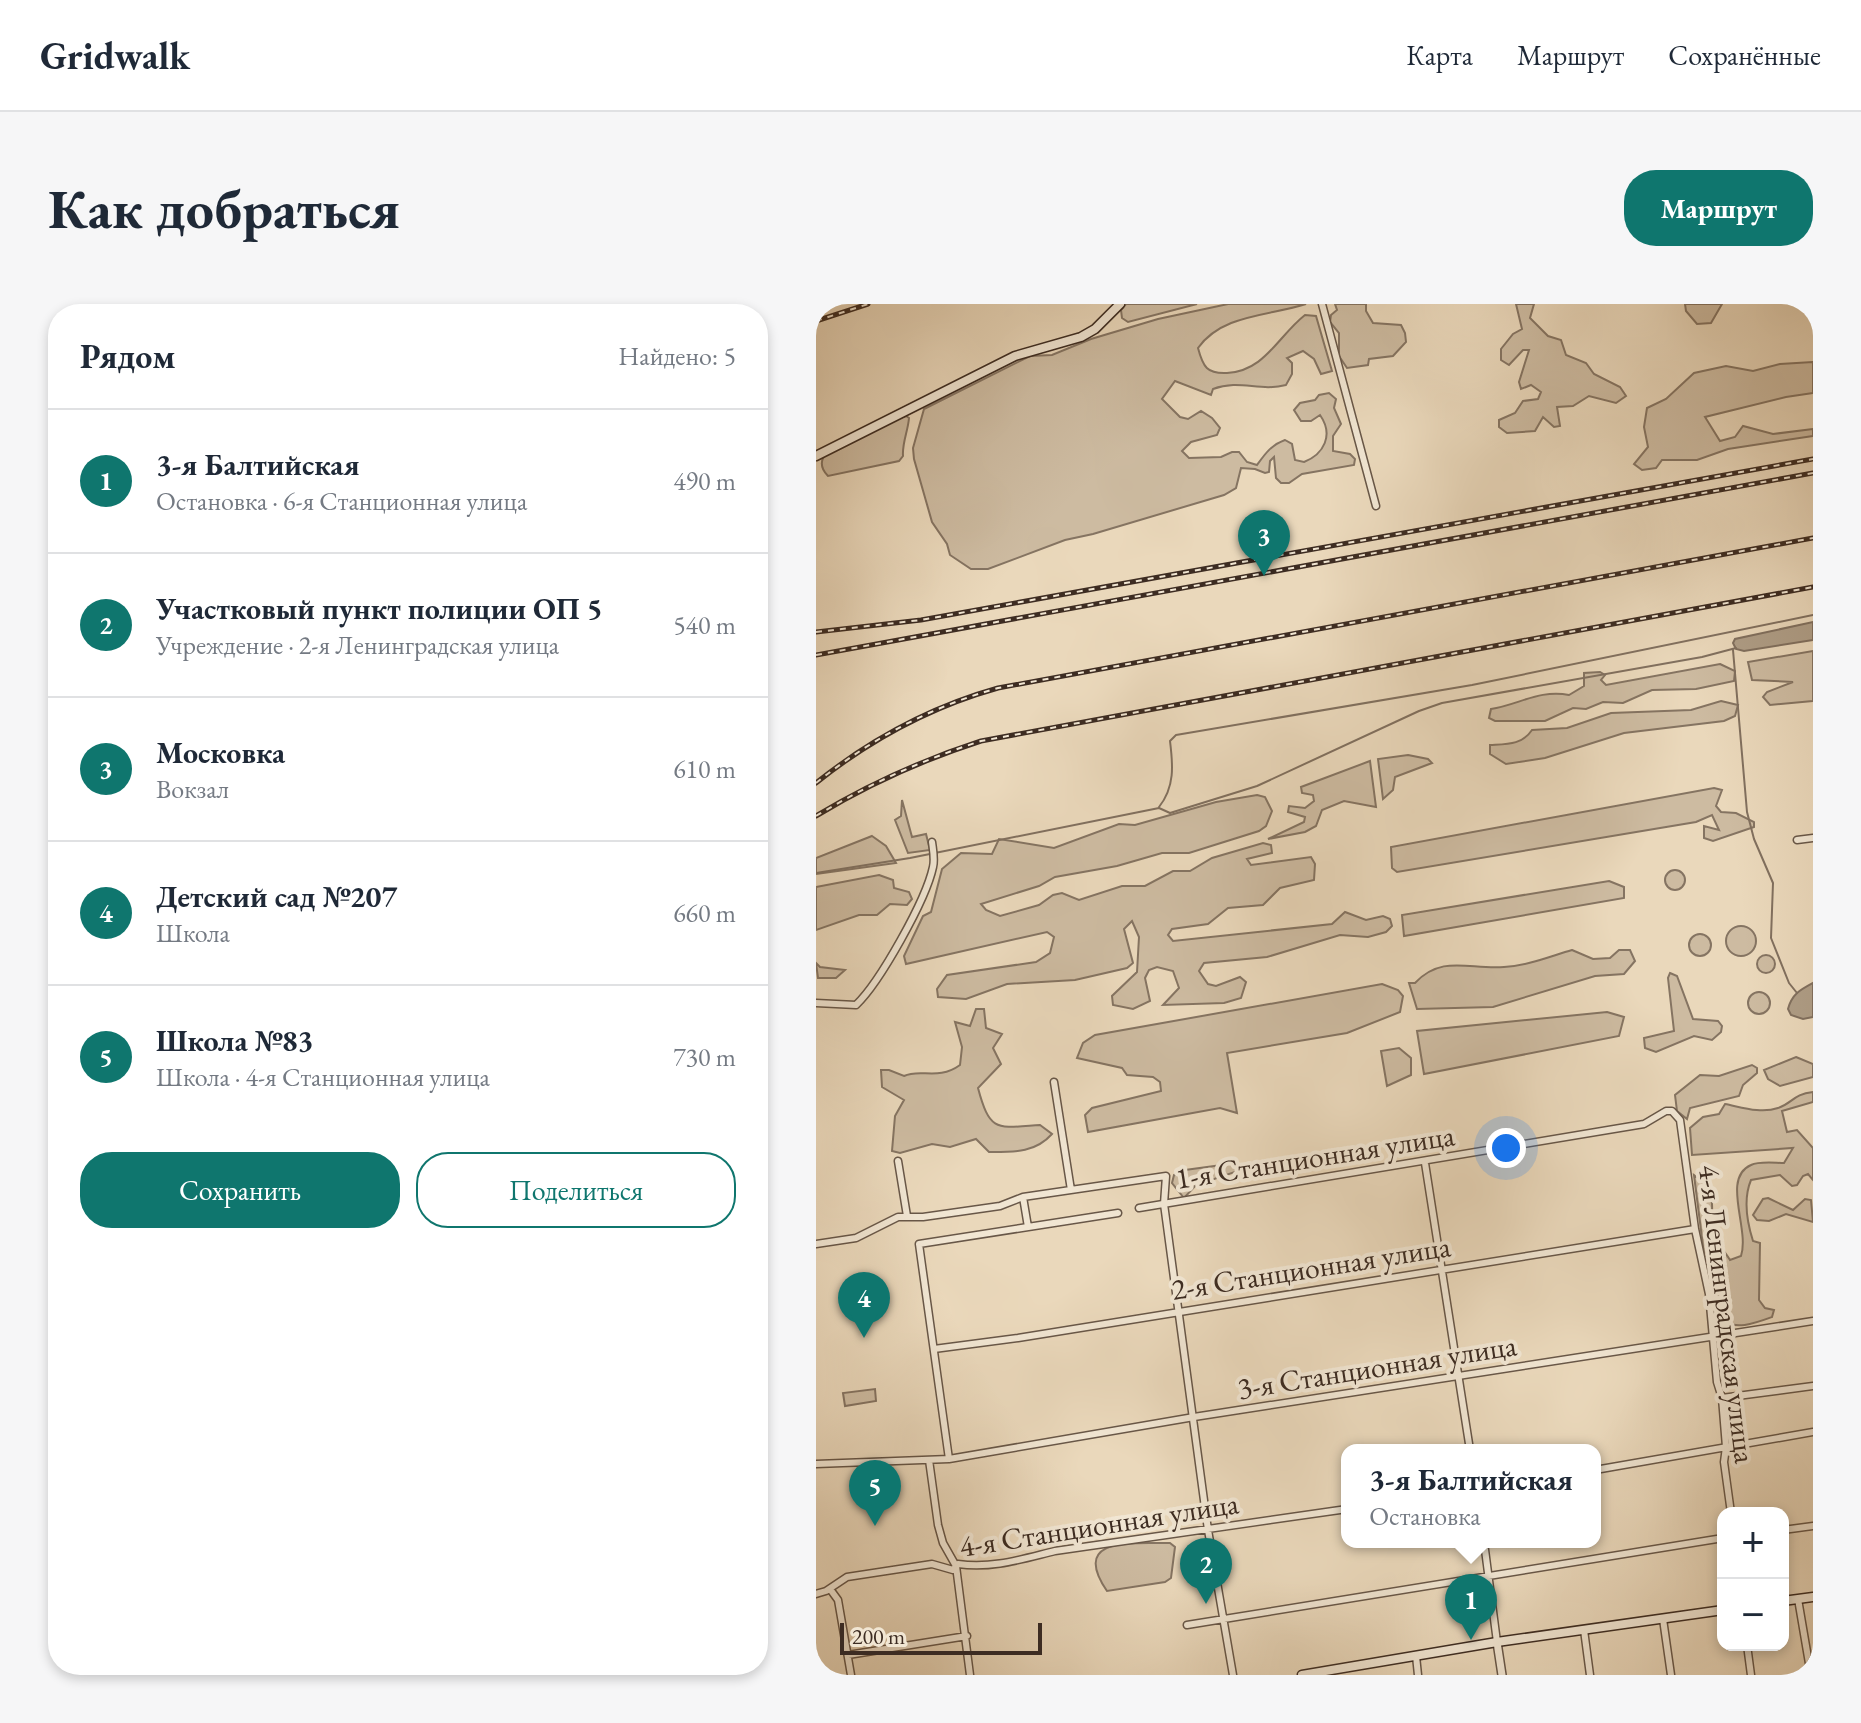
<!DOCTYPE html>
<html lang="ru">
<head>
<meta charset="utf-8">
<style>
  :root { --surface:#fff; --page:#f6f6f7; --text:#1f2937; --muted:#747a83; --line:#e0e1e3; --accent:#0f766e }
  body { margin:0; font-family:"EB Garamond",serif; background:var(--page); color:var(--text) }
  .controls { position:absolute; right:24px; bottom:24px; display:grid; overflow:hidden; border-radius:16px; box-shadow:0 4px 12px #0003 }
  .controls button { width:72px; height:72px; display:grid; place-items:center; padding:0; border:0; border-bottom:2px solid var(--line); background:var(--surface); color:var(--text); font:40px sans-serif }
  .scale { position:absolute; left:24px; bottom:20px; width:202px; box-sizing:border-box; padding-left:8px; border:4px solid #3d2c22; border-top:0; font-size:22px; line-height:28px; white-space:nowrap; color:#3d2c22; -webkit-text-stroke:6px #f1e6d3; paint-order:stroke }
  .you { position:absolute; left:690px; top:844px; width:28px; height:28px; margin:-20px; border:6px solid #fff; border-radius:50%; background:#1a73e8; box-shadow:0 0 0 12px #1a73e833 }
  .badge { display:grid; place-items:center; width:52px; height:52px; border-radius:50%; background:var(--accent); color:#fff; font-size:26px; font-weight:700 }
  .pin { position:absolute; translate:-50% -66px; filter:drop-shadow(0 2px 4px #0008) }
  .pin::after { content:''; position:absolute; top:42px; width:28px; height:24px; background:inherit; clip-path:polygon(0 0,100% 0,50% 100%) }
  .popup { position:absolute; left:525px; top:1140px; width:260px; height:104px; box-sizing:border-box; display:grid; place-content:center; border-radius:16px; background:var(--surface); filter:drop-shadow(0 2px 6px #0005); font-size:26px; white-space:nowrap; color:var(--muted) }
  .popup b { font-size:30px; color:var(--text) }
  .popup::after { content:''; position:absolute; left:50%; top:100%; margin-left:-16px; border:16px solid transparent; border-top-color:var(--surface) }
  .list { margin:0; padding:0; list-style:none }
  h2 { display:flex; justify-content:space-between; align-items:center; height:104px; margin:0; padding:0 32px; font-size:34px }
  h2 small { font-size:26px; font-weight:400; color:var(--muted) }
  .list li { display:grid; grid-template-columns:52px 1fr auto; gap:24px; align-items:center; box-sizing:border-box; height:144px; padding:0 32px; border-top:2px solid var(--line) }
  .list b { display:block; font-size:30px; white-space:nowrap }
  .list p { margin:0; font-size:26px; white-space:nowrap; color:var(--muted) }
  .list em { font-size:26px; font-style:normal; color:var(--muted) }
  .actions { display:flex; gap:16px; padding:24px 32px }
  .actions a { flex:1; padding:18px 0; border:2px solid var(--accent); border-radius:32px; text-align:center; font-size:28px; color:var(--accent) }
  .actions .main { background:var(--accent); color:#fff }
  .map { position:relative; flex:none; width:997px; height:1371px; overflow:hidden; border-radius:32px }
  header { display:flex; align-items:center; gap:48px; box-sizing:border-box; height:112px; padding:0 40px; background:var(--surface); border-bottom:2px solid var(--line) }
  header strong { font-size:38px }
  nav { display:flex; gap:44px; margin-inline-start:auto; font-size:28px }
  .intro { display:flex; align-items:center; justify-content:space-between; box-sizing:border-box; height:192px; padding:0 48px }
  h1 { margin:0; font-size:56px }
  .button { padding:20px 36px; border-radius:32px; background:var(--accent); color:#fff; font-size:28px; font-weight:700 }
  main { display:flex; gap:48px; padding:0 48px }
  aside { flex:1; background:var(--surface); border-radius:32px; box-shadow:0 4px 12px #0003 }
  .map>svg:first-child { display:block }
  .green { fill:#cdbba1; stroke:#857462; stroke-width:2 }
  .water { fill:#af9e87; stroke:#81705f; stroke-width:2 }
  .lines { fill:none; stroke-linecap:round; stroke-linejoin:round }
  .stream { stroke:#81705f; stroke-width:2 }
  .minor-casing { stroke:#685748; stroke-width:9 }
  .tertiary-casing { stroke:#685748; stroke-width:10 }
  .secondary-casing { stroke:#3d2c22; stroke-width:11 }
  .minor { stroke:#f1e6d3; stroke-width:6 }
  .tertiary { stroke:#f1e6d3; stroke-width:7 }
  .secondary { stroke:#f1e6d3; stroke-width:8 }
  .rail-casing { stroke:#3d2c22; stroke-width:5 }
  .rail { stroke:#f1e6d3; stroke-width:2; stroke-dasharray:6; stroke-linecap:butt }
  .labels { text-anchor:middle; stroke-width:8; stroke-linejoin:round; paint-order:stroke }
  .street-label { font-size:30px; fill:#3d2c22; stroke:#f1e6d3 }
</style>
</head>
<body>
<header>
<strong>Gridwalk</strong>
<nav><a>Карта</a><a>Маршрут</a><a>Сохранённые</a></nav>
</header>
<div class="intro"><h1>Как добраться</h1><a class="button">Маршрут</a></div>
<main>
<aside>
<h2>Рядом<small>Найдено: 5</small></h2>
<ul class="list">
<li><span class="badge">1</span><div><b>3-я Балтийская</b><p>Остановка · 6-я Станционная улица</p></div><em>490 m</em></li>
<li><span class="badge">2</span><div><b>Участковый пункт полиции ОП 5</b><p>Учреждение · 2-я Ленинградская улица</p></div><em>540 m</em></li>
<li><span class="badge">3</span><div><b>Московка</b><p>Вокзал</p></div><em>610 m</em></li>
<li><span class="badge">4</span><div><b>Детский сад №207</b><p>Школа</p></div><em>660 m</em></li>
<li><span class="badge">5</span><div><b>Школа №83</b><p>Школа · 4-я Станционная улица</p></div><em>730 m</em></li>
</ul>
<div class="actions"><a class="main">Сохранить</a><a>Поделиться</a></div>
</aside>
<div class="map">
<svg width="997" height="1371" viewBox="0 0 997 1371">
  <rect width="100%" height="100%" fill="#ead8bb"/>
  <filter id="stains"><feTurbulence type="fractalNoise" baseFrequency=".0025" numOctaves="4"/><feColorMatrix values="0 0 0 0 .2 0 0 0 0 .09 0 0 0 0 .02 0 0 0 .5 -.17"/></filter>
  <radialGradient id="worn" r=".72"><stop offset=".6" stop-color="#630" stop-opacity="0"/><stop offset="1" stop-color="#630" stop-opacity=".3"/></radialGradient>
  <path class="green" d="M310,0H381L312,18L306,14L305,6Z
    M412,0H490C453,12 406,10 382,44C387,63 391,70 411,69C449,67 462,32 489,11L500,12L516,67L505,70L498,55L487,47L471,54L476,59V70L470,81C443,88 424,75 397,85L395,91L359,77L346,95L364,113L372,115L385,107L396,114L404,124L401,131L375,138L366,147L373,154L405,153L416,148H423L431,158L441,161C449,150 455,141 469,136L476,140L479,156L488,158C508,150 518,131 504,111L495,117H485L478,106L484,99L499,96L503,91L513,89L520,95L518,104L525,120L517,132V147L534,150L539,155L538,161L486,170L473,179H465L460,174L458,153L454,157L453,168L449,169L439,165L425,164L420,184L408,191L277,230L249,236L172,265H155L134,251L131,240L116,218L98,155L97,144L108,105L214,52L236,51L275,35L342,15Z
    M519,0H550V7L557,19L585,21L589,29L590,38L577,52L553,55L552,61L531,64L523,52V29L514,18L515,11L521,6Z
    M700,0H718L714,14L732,32L745,36L750,51L770,59L778,70L804,83L810,92L800,99L773,92L757,102L741,103L744,122L738,123L727,113L719,127L691,129L683,123V116L699,109L707,97L722,95L725,88L715,81L705,85L703,78L713,46H707L693,61L685,56V45L697,30L706,25Z
    M869,0H906L895,19L881,20L870,7Z
    M997,58V89L970,93L889,113L904,137L919,133L927,122L957,130L997,125V132L912,145L881,156H846L840,164L826,166L818,160L832,143L828,123L831,104L850,95L878,69L910,62L937,67L964,60Z
    M90,112L93,114C92,127 86,139 87,152L83,157L12,172C7,167 4,161 7,154C14,141 74,117 90,112Z
    M997,347V397L954,401L947,393L951,388L977,378L936,376L932,358Z
    M904,360L919,367L918,377L880,385L836,386L807,399L787,398L770,405L757,404L729,417H679L673,414L675,405C702,401 724,385 753,391L768,382V369L784,368L789,371L785,376L790,381Z
    M905,397L922,401L919,412L908,417L808,429L729,454L690,460L674,450V441C691,440 706,441 716,426L751,424L795,409L875,406Z
    M592,451L612,455L616,459L579,473L577,486L567,495L562,455Z
    M554,457L560,503L528,497L506,506L500,522L489,528L452,535L488,518L489,513L472,508L473,502L489,504L498,497L497,491L486,489L485,483Z
    M898,484L906,486L900,502L905,508L920,509L938,518V523L897,537L888,534V522L903,526L896,511L880,518L581,568L576,564L575,543Z
    M441,491L449,493L456,507L450,522L443,527L373,549H346L301,562L239,573L223,582L165,600L170,606L184,612L223,601L237,591L246,589L263,596L306,582H329L357,567H374L396,554L447,539L455,541L456,549L431,555L435,561L495,553L499,560L498,576L464,584L447,601L412,604L392,620L356,625L352,631L357,637L516,620L529,608L550,616L567,612L574,615L576,622L570,628L552,633L524,631L451,653L388,659L383,667L392,680L400,682L424,673L430,678L425,694L408,699L347,701L363,684L357,667L341,663L333,666L329,674L334,697L317,705L297,701L296,692L321,668L323,633L316,617L308,625L317,659L311,664L259,676L191,680L150,695L122,693L121,685L131,671L220,658L234,649L238,633L231,628L90,660L88,652L107,612L115,608L126,565L145,549L176,550L183,535L238,544L303,520L319,521L400,498Z
    M86,496L96,533L110,530L114,546L92,549L79,516L85,512Z
    M56,532L70,542L80,559L0,570V554Z
    M849 576a10 10 0 1 1 20 0a10 10 0 1 1-20 0Z
    M63,571L77,576L78,584L93,588L96,595L91,601L74,600L61,611H43L0,626V583Z
    M793,577L808,583V594L588,632L586,611Z
    M910 637a15 15 0 1 1 30 0a15 15 0 1 1-30 0Z
    M873 641a11 11 0 1 1 22 0a11 11 0 1 1-22 0Z
    M756,646L777,655L794,654L803,646H814L819,657L808,670L779,672L677,703L601,705L593,679H599C626,650 654,666 688,663C711,662 735,652 756,646Z
    M941 660a9 9 0 1 1 18 0a9 9 0 1 1-18 0Z
    M0,659L4,663L29,666L20,674H2Z
    M854,669L861,672L877,715L902,717L906,722L905,728L896,736L878,732L840,748L829,744L828,734L858,727L852,674Z
    M566,680L582,686L587,692L584,708L531,729L411,749L421,809L404,804L272,828L269,811L276,804L345,787L344,778L337,773L311,771L306,764L261,754L267,739L279,731Z
    M932 699a11 11 0 1 1 22 0a11 11 0 1 1-22 0Z
    M160,705H168L170,724L186,730L177,744L185,760L162,784C174,829 181,824 224,821L236,830C219,849 198,848 173,848L160,835L134,843L116,840L84,849L76,847L79,812L88,796L66,783L65,766H73L88,772C104,764 122,777 144,761L146,743L139,718L154,722Z
    M791,708L808,713L803,732L608,770L601,727Z
    M583,744L595,754V771L571,782L565,747Z
    M980,753L997,760V773L964,782L952,775L948,766Z
    M936,761L941,764V769L927,781L923,792L874,804L871,815L861,807L859,791L884,771L903,772Z
    M997,788V798L966,807L971,828L981,826L997,844V876L992,870L987,872L981,881L976,882L964,871L935,876C927,895 931,918 937,937L944,939L943,996L949,1004L958,1006L956,1013C937,1020 921,1026 902,1016L896,997L902,991L891,974L878,871C908,892 889,908 900,934C903,942 910,949 914,956L925,952C934,925 905,874 935,861C943,857 959,859 968,859L977,844L876,851L874,824L887,813L903,810L909,800C925,803 945,810 962,804C977,799 977,790 997,788Z
    M420,859L428,865L380,881L368,894L356,879L358,871L369,866Z
    M952,894L977,906L989,895L995,896L997,918L970,910L953,917L941,916L937,911L947,895Z
    M59,1085L60,1097L29,1102L27,1089Z
    M354,1239L359,1243L355,1274L349,1278L291,1287C253,1231 320,1240 354,1239Z"/>
  <path class="water" d="M997,318V336L928,347L920,345L917,339L919,335Z
    M997,679V713L987,715L975,711L972,705C976,690 984,686 997,679Z"/>
  <g class="lines">
    <path class="stream" d="M917,346L931,508L938,535L957,579L955,634L973,679L981,689
      M343,503C359,483 357,461 354,437L360,431L656,381L997,311
      M0,569L94,554L343,504L354,509L441,482L603,407L626,399L886,353L920,344"/>
    <g class="minor-casing">
      <path id="minor" d="M506,0L560,202
        M981,536L997,534
        M0,699L40,701C64,678 110,596 117,563C119,555 117,546 116,538
        M238,778L255,886
        M82,857L91,912
        M609,859L654,1146
        M207,893L212,923
        M323,904L828,820L850,807H856L864,816L879,925L893,990L901,1078L906,1094L910,1143L908,1158L915,1209
        M0,940L40,934L82,913H107L184,902L207,893L350,872L348,900L392,1226L417,1371
        M118,1045L202,1034L879,925
        M906,1094L997,1082
        M133,1155L103,940L302,909
        M113,1156L122,1221L127,1239L140,1262L154,1371
        M0,1160L133,1155L378,1113L997,1017
        M779,1166L997,1128
        M967,1226L997,1222
        M668,1238L681,1338
        M14,1285L22,1296L35,1371
        M0,1290L10,1287L31,1273L116,1260L137,1266L142,1260C176,1265 206,1255 239,1247L531,1205
        M982,1295L995,1371
        M847,1315L855,1371
        M371,1321L907,1234
        M768,1326L774,1371
        M931,1341L935,1371
        M32,1351L151,1332
        M600,1352L602,1371"/>
    </g>
    <g class="tertiary-casing">
      <path id="tertiary" d="M681,1338L686,1371"/>
    </g>
    <g class="secondary-casing">
      <path id="secondary" d="M0,152L199,52L265,33L279,25L304,0
        M967,1297L997,1293
        M486,1371L681,1338L907,1306"/>
    </g>
    <use href="#minor" class="minor"/>
    <use href="#tertiary" class="tertiary"/>
    <use href="#secondary" class="secondary"/>
    <g class="rail-casing">
      <path id="rail" d="M0,17L52,0
        M0,328L105,316L997,155
        M0,351L997,169
        M0,479C55,435 114,403 182,384L997,234
        M0,512C53,480 106,456 165,437L997,283"/>
    </g>
    <use href="#rail" class="rail"/>
  </g>
  <g class="labels">
    <g class="street-label">
      <text transform="translate(499 853) rotate(-9)" y="10">1-я Станционная улица</text>
      <text transform="translate(495 964) rotate(-9)" y="10">2-я Станционная улица</text>
      <text transform="translate(911 1010) rotate(83)" y="10">4-я Ленинградская улица</text>
      <text transform="translate(561 1063) rotate(-9)" y="10">3-я Станционная улица</text>
      <text transform="translate(283 1221) rotate(-9)" y="10">4-я Станционная улица</text>
    </g>
  </g>
  <rect width="100%" height="100%" filter="url(#stains)"/>
  <rect width="100%" height="100%" fill="url(#worn)"/>
</svg>
<div class="controls">
<button>+</button>
<button>−</button>
</div>
<div class="scale">200 m</div>
<div class="you"></div>
<div class="pin badge" style="left:655px;top:1336px">1</div>
<div class="popup"><b>3-я Балтийская</b>Остановка</div>
<div class="pin badge" style="left:390px;top:1300px">2</div>
<div class="pin badge" style="left:448px;top:272px">3</div>
<div class="pin badge" style="left:48px;top:1034px">4</div>
<div class="pin badge" style="left:59px;top:1222px">5</div>
</div>
</main>
</body>
</html>
